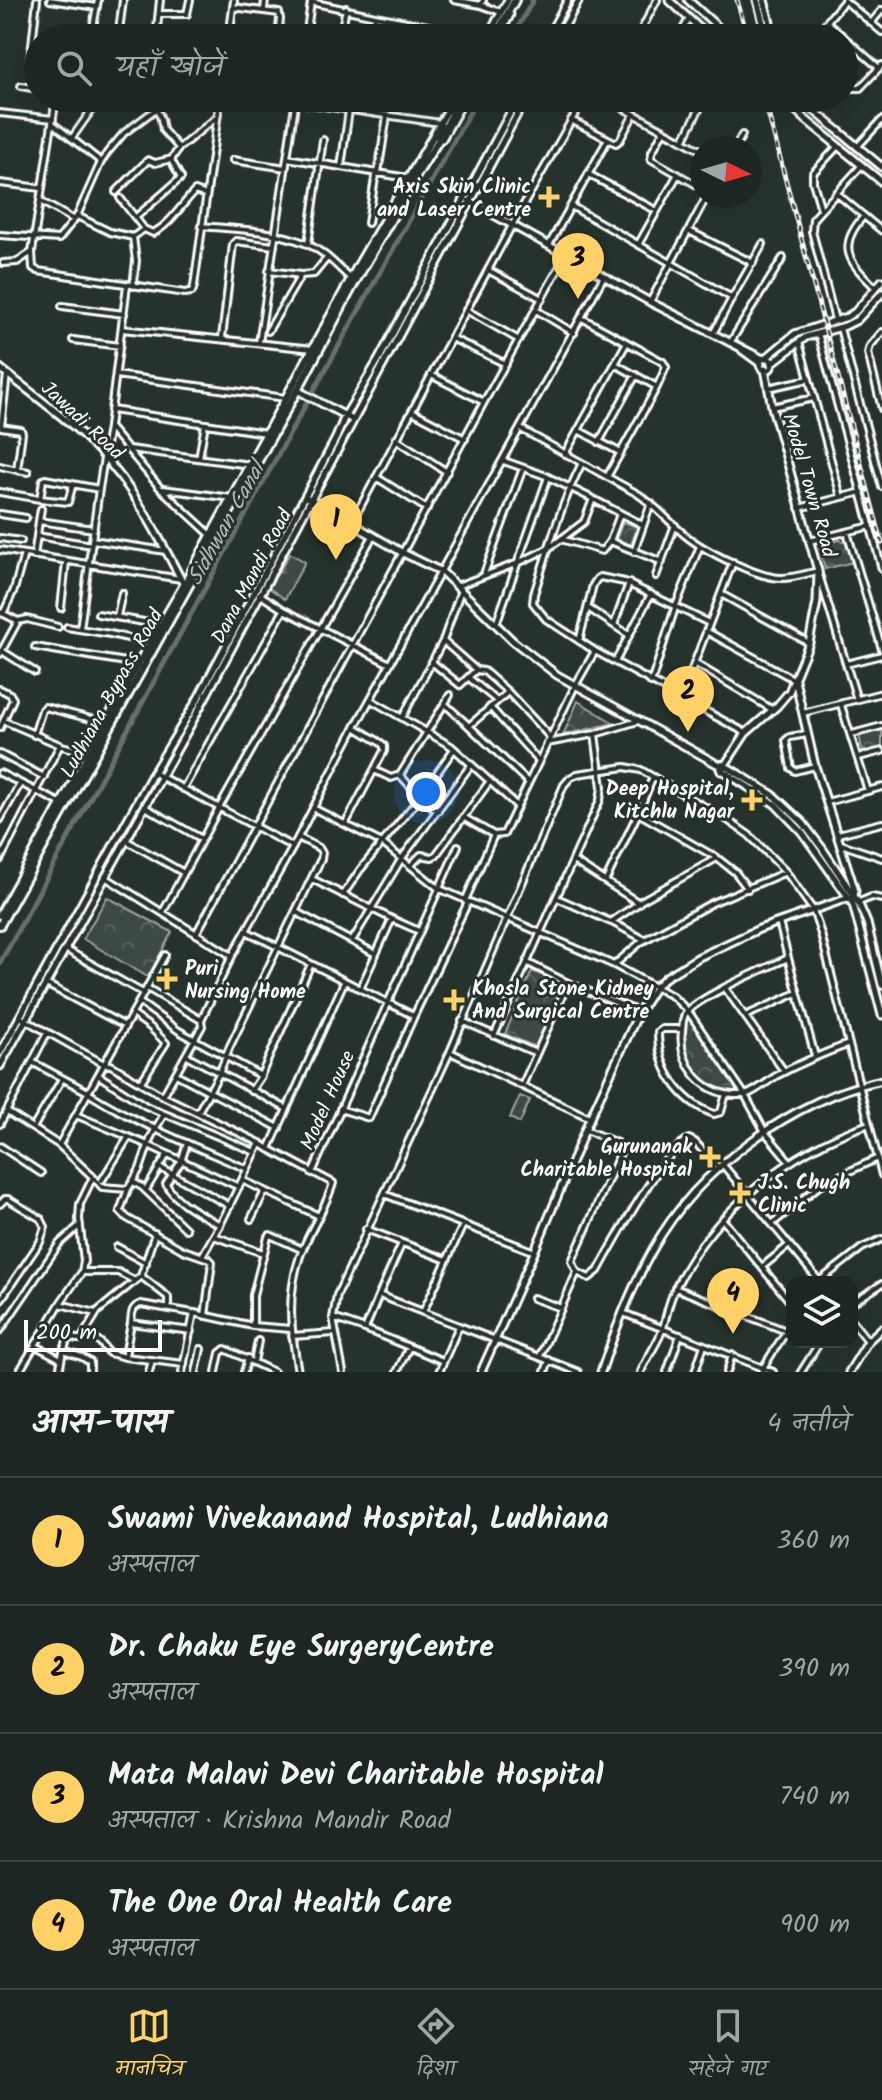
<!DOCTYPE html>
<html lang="hi">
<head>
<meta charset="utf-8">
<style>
  :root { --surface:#1c2622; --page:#252e2a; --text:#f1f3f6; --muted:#a0a5a5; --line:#3a4340; --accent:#ffd166 }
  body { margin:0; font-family:Kalam,"Playpen Sans Deva",sans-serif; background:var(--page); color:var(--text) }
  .controls { position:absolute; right:24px; bottom:24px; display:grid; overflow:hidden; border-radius:16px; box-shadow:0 8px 32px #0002 }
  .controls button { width:72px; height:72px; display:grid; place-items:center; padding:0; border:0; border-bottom:2px solid var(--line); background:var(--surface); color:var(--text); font:40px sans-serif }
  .compass { position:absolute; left:690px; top:136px; width:72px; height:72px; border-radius:50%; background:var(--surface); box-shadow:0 8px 32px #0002; rotate:95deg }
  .scale { position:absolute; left:24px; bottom:20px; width:138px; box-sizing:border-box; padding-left:8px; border:4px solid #fff; border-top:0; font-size:22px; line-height:28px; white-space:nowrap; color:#fff; -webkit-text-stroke:6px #26332d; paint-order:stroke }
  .you { position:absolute; left:426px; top:792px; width:28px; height:28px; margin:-20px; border:6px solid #fff; border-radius:50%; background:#1a73e8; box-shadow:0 0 0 12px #1a73e833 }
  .badge { display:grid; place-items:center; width:52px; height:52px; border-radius:50%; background:var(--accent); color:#111; font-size:26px; font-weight:700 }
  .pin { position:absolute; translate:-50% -66px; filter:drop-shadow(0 2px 4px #0008) }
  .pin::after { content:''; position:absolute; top:42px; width:28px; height:24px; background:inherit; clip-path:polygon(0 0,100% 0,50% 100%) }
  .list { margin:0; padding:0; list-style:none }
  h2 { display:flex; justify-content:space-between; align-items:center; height:104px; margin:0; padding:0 32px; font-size:34px }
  h2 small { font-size:26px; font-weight:400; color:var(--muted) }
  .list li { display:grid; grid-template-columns:52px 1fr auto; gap:24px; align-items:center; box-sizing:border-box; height:128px; padding:0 32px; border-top:2px solid var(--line) }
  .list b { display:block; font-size:30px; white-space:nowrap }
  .list p { margin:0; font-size:26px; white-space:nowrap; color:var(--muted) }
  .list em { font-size:26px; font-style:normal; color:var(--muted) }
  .icon { flex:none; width:44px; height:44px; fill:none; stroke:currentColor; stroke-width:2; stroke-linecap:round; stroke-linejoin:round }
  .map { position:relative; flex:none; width:882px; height:1372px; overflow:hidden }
  .search { position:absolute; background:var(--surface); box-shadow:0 8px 32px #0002; left:24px; right:24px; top:24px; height:88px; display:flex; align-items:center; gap:20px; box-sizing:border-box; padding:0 28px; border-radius:44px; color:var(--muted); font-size:30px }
  .sheet { height:616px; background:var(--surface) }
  nav { display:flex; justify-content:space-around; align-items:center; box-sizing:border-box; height:112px; border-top:2px solid var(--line); background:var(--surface); font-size:22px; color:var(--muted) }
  nav a { display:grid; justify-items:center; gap:4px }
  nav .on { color:var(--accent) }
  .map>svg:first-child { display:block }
  .cemetery { fill:url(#cemetery-stones); stroke:#9ea4a2; stroke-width:2 }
  .park { fill:url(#park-crowns); stroke:#9ea4a2; stroke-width:2 }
  .garden { fill:#3e4944; stroke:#9ea4a2; stroke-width:2 }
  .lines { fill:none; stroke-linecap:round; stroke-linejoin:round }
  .canal { stroke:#67706c; stroke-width:5 }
  .tertiary-tunnel { stroke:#3c4742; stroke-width:5; stroke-dasharray:5 2.5; stroke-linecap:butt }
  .minor-casing { stroke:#fff; stroke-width:10 }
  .tertiary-casing { stroke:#fff; stroke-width:11 }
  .trunk-casing { stroke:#fff; stroke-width:12 }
  .minor { stroke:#26332d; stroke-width:4 }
  .tertiary { stroke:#26332d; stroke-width:5 }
  .trunk { stroke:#26332d; stroke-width:6 }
  .rail-casing { stroke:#fff; stroke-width:5 }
  .rail { stroke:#26332d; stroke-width:2; stroke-dasharray:6; stroke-linecap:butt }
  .poi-dot { fill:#ffd166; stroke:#26332d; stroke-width:3 }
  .labels { text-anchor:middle; stroke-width:6; stroke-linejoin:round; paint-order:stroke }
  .poi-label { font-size:20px; font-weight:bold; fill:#fff; stroke:#26332d; text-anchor:end }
  .street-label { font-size:20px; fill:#fff; stroke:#26332d }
  .water-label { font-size:22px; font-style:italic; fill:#b3b8b6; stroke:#26332d }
</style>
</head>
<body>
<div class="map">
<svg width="882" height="1372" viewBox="0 0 882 1372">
  <defs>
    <pattern id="cemetery-stones" width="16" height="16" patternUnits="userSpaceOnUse" patternTransform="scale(2)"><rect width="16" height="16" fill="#3e4944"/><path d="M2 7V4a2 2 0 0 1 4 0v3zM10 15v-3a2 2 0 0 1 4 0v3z" fill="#5b6460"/></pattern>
    <pattern id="park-crowns" width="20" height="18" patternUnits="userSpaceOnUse" patternTransform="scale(2)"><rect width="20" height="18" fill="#3e4944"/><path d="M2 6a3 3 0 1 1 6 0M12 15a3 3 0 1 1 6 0" fill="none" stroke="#5b6460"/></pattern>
  </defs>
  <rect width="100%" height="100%" fill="#26332d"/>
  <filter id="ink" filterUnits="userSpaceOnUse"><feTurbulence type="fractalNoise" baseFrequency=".0125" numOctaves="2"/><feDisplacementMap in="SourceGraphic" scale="16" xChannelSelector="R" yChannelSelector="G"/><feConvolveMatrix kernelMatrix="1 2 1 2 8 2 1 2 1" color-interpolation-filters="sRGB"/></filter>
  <g filter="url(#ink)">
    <path class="cemetery" d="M290,553L305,562L285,599L269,588Z"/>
    <path class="park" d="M623,522L637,527L631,545L616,540Z
      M839,540L848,542L853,562L825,569L819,545Z
      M578,701L614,723L563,735Z
      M882,729V749L863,754L859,735Z
      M107,897L172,932L148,977L83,939Z
      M532,971L565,985L538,1048L505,1034Z
      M688,1013L742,1093C708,1096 682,1071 684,1038C684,1028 683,1021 688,1013Z"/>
    <path class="garden" d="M520,1096L530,1100L520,1123L510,1118Z"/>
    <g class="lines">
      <path class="canal" d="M512,38L533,0
        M0,963L295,424L478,98"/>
      <path class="tertiary-tunnel" d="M673,0L718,38
        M555,38L575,0
        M791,98L882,174"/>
      <g class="minor-casing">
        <path id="minor" d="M50,0L97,7
          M454,0L481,5L483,0
          M844,0L882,32
          M311,2L375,16L470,34L480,38
          M481,5L501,12
          M233,7L279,13L280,19L278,38
          M264,10L265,0
          M159,14H187L190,0
          M827,22L879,68
          M871,23L882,10
          M306,33L325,38
          M91,38L98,0
          M118,38L123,0
          M156,38L160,0
          M229,38L234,0
          M306,38L311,2
          M340,38L346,8
          M371,38L375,16
          M637,38L657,0
          M678,38L689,19
          M813,38L844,1
          M30,62L37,0
          M844,80L854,88H860L882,65
          M21,86L38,89
          M56,98L32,252L33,268L38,271L185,293L192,292L194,286L220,98
          M269,98L440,123
          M296,98L287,158L408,178
          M605,98L702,151
          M681,98L699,108
          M0,113L53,119
          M571,120L616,143L620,140L634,114
          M52,123L100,161
          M664,130L652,152L651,159L702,188
          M72,138L100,98
          M683,141L705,98
          M857,147L882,120
          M179,148L217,117
          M735,148L742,135
          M233,160L286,168
          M341,167L349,110
          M378,173L387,116
          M588,174L657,211
          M0,183L41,188
          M116,192L148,160L155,163L172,159
          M836,193L882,231
          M120,198L144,229
          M40,201L74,220
          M571,206L732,298
          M821,209L813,182V173L838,146
          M77,216L110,232L133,237L144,229L153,233C171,224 181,205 195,191L206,195
          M864,216C835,248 850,263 876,288
          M136,217L181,178L171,160L179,148L163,130L161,119L152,98
          M368,223L376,172
          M201,226C235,229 274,230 307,244C324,251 338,267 351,279
          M689,231L753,263
          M0,235L59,239L77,216L101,162L107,153L124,133L156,109
          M133,237L136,261L133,286
          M308,244L323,140
          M549,245L608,139
          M638,245L678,174
          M3,263L17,262L32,252
          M488,270L542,299
          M301,275L314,274L327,258
          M127,285L109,427L161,489L211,535
          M650,302L707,196
          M62,306L124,314
          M466,310L519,340
          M536,310L574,333
          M582,318L663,362L666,367L657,387L607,477
          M835,320L812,231L813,219L862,165
          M840,328L882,487
          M122,329L313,349
          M268,331L301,275L269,271
          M882,332L870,346L868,353L882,409
          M818,333L882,569
          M713,334L732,298L763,244
          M222,338L233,244L236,241L274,246
          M451,338L506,364
          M73,340L120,346
          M799,342L841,497
          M259,343L287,158
          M730,343L783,258
          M615,364L657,387
          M116,375L285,398
          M431,375L484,402
          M768,388L809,379
          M772,407L814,398
          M112,410L266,433
          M412,411L465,439
          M521,429L638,494C656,506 669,522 685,535C703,550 758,578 781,578C793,578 806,574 818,571L857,700
          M578,430L621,453
          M396,439L447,472
          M599,442L636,375
          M129,449L250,465
          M565,454L626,344
          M199,458L205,424
          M582,463C561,504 548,550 534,594L533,603L546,619L595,651L746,733
          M0,466L17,470L22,433L21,430L1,427L7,374
          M17,470L28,472
          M376,477L427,509
          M163,489L232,498
          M0,492L40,499L43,480L45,479L99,489L109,427
          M40,499L68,502L73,484
          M593,499L643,525
          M799,508L862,492
          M0,514L26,518
          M620,514L610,541L662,562
          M39,521L41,509
          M351,524L515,220L584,98
          M847,532L882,649
          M37,536L39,521L94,529
          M0,538L21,541
          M561,539L602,551L610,541
          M92,540L166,551
          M809,541L871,526
          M0,550L181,579
          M634,552L651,503
          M34,556L37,536L92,545
          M484,574L523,468
          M656,576L675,525
          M457,586L518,563L549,548L584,522L593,499L546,476L504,461
          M259,594L284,610L390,664
          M721,594L809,643
          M61,608L66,562
          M588,608L629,635
          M0,612L18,621L27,619L58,627
          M3,614L14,590L24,554
          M98,614L161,625
          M117,616L122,593
          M496,624L548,477
          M614,625L629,583
          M67,627L110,634L150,643
          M80,629L99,489
          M706,631L795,680
          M443,641L476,670L484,671L508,692L550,737
          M579,641L593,585L597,579L600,577L625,582L709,623
          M35,647L138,664
          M2,651L35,672
          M0,654L18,621
          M615,662L651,594
          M433,663L460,685L476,670
          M696,664L773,710
          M846,664L882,655
          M469,678L497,701
          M651,683L675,608L700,546
          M0,689L10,694L13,699L0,728
          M681,698L733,562
          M371,700L451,746L517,806
          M445,704L469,726L508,692
          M841,705L868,791
          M490,707L538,760
          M803,713L882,693
          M402,718L443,641L461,590
          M469,726L528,782
          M807,734L790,737L786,740L791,768L795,771L815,766
          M852,734L882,726
          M34,735L42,710L45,707L106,723
          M547,743L595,734L638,721
          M62,746L88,753
          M0,754L44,777
          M859,757L882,751
          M374,770L391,778L400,775L450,695
          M0,773L62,804
          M154,773L293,847
          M400,775L420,797L438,811
          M183,789L284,610
          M827,802L882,787
          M145,807L202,839
          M313,808L382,843L438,888L614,965L672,996L688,1011L745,1095L765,1132L790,1162
          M638,813L717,858L735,872L748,889
          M463,817L494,835L504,834L575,686L595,651
          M0,820L20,784
          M346,823L384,751V746L381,743L355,727
          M838,834L882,823
          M127,841L184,873
          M841,844L882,858
          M0,860L60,745L4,721
          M411,865L421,855L432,857L436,855L490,781
          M105,877L232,956
          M312,879L392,919L360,989
          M606,880L638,813L653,777
          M343,895L360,870L420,797L454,749
          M557,898L611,922L639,903L573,861
          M465,901L494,835
          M639,902L717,858
          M859,902L872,897L882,899
          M163,912L219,808L373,536L371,535
          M296,912L376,954
          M392,919L419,931
          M612,922L645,940
          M779,922L788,958C767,968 699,996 686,1013C682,1019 683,1024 682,1031C678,1062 700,1092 733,1095C734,1095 743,1095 745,1095C755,1092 767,1082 776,1076C800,1063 824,1053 849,1044
          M246,931L414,1016
          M196,934L484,402L566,255
          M352,941L402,858L471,765
          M65,949L143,993
          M788,958L815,1056
          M528,963L568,983L639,1012
          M614,965L641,942L712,903L786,872
          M46,984L125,1026
          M147,988L201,1020L232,956L293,847L355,727L604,276
          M725,988L784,1071
          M139,1002L179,1031L261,1076L251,1091
          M132,1014L150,1027L166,1043L141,1082
          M745,1016L797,993
          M20,1017L104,1064L111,1065L163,1096L260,1143L269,1149
          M462,1021L536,1053
          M682,1029H662L658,1032C658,1068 679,1101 714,1114L721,1112L726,1094
          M494,1036L600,800L602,787L595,734
          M450,1052L590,1118
          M186,1055L287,1109
          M32,1062L88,1092
          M176,1074L279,1128
          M98,1075L146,1106L255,1152
          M261,1075L311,964
          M522,1086L568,983
          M88,1093C138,1124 193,1146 247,1169
          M163,1096L202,1026L201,1020
          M340,1109L369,1118L414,1016L468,902
          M7,1112L59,1145L93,1177L80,1204L79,1219L84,1261L82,1272L61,1302L19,1372
          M198,1112L219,1074L230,1046L321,859L322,853L319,848L298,837
          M164,1114L151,1137L140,1169L128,1189L120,1211L127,1218L183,1250L209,1259L212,1262L205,1316
          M76,1115L148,1145L239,1187
          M0,1124L47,1033
          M33,1128L62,1079
          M586,1130L617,1143L621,1151L572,1261L577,1272L589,1278L598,1271C613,1244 665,1147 689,1139L695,1142L719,1168
          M187,1143L181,1162L166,1184C176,1203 203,1215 220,1225
          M59,1145L165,955
          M0,1146L41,1173
          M723,1165L820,1282
          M159,1167L230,1206
          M312,1173L458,846
          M95,1179L102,1187L128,1189
          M102,1180L128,1138
          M242,1180L319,1216
          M133,1182L142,1187L186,1229
          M146,1190L167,1155
          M384,1194L535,1252
          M0,1204L5,1199H8L41,1219L45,1227L40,1242L0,1301
          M251,1219L265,1191
          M723,1220L792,1304
          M772,1224L820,1185L878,1158
          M366,1229L447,1260L463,1225
          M214,1236L263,1253
          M117,1247L146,1263
          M202,1256L220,1225L260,1143
          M762,1267L788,1246
          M82,1272H118L135,1281
          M141,1276L168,1297V1308
          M818,1282L862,1248L882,1239
          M675,1288L786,1331
          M379,1295L402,1243
          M533,1298L561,1308
          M852,1303L882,1284
          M60,1304L96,1313
          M423,1312L447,1260
          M623,1313L773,1372
          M333,1318L365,1329
          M852,1321L868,1341
          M253,1326V1295L268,1237L270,1235L303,1250
          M48,1327L76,1339H81L98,1311L141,1276L155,1233
          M0,1331L59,1244L80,1225
          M191,1331L131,1323C132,1314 131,1307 141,1304L193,1313
          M85,1333L100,1342L109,1353L125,1357L184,1364
          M292,1336L334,1333
          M36,1346L61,1359
          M63,1351L82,1357L90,1362V1372
          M125,1356L131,1323
          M540,1356L577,1272
          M443,1361L365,1329L379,1295L578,1372
          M254,1362L258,1341
          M59,1372L63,1351L69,1336
          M149,1372L152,1360
          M182,1372L194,1313L253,1326L291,1329
          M196,1372L201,1349
          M216,1372L220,1353L225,1349L274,1372
          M244,1372L248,1358
          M298,1372C291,1331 286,1297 300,1256C309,1231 326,1208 333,1183L269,1149L344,982
          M343,1372L333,1318L337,1295L450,1052L564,785L570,778L577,774L625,767L641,770L726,819L749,835L786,872L813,910L821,934L882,1175
          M397,1372L409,1347
          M439,1372L459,1326
          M545,1372L549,1360
          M641,1372C647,1357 658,1343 663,1328C667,1314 669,1300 676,1287C713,1210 790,1151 869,1124
          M667,1372L680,1335
          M695,1372L704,1345
          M727,1372L732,1355
          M762,1372L763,1368L792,1322
          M801,1372L820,1342"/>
      </g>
      <g class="tertiary-casing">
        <path id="tertiary" d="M669,0L710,38
          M688,0L730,38
          M757,0L767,38
          M764,0L774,38
          M487,38L508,0
          M498,38L510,15
          M547,38L568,0
          M558,38L579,0
          M783,98L805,119L882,182
          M799,98L882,167
          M433,135L455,98
          M442,139L465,98
          M469,201L650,302L763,359
          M742,350L761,364
          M766,358L795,334L847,317L855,312L882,281
          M760 364a6 6 0 1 1 12 0a6 6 0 1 1-12 0Z
          M772,363L806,337L845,326L857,320L882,293
          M0,368C33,395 70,420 99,451C135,489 160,539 184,585
          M297,390L353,420
          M308,498L403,553L442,572L513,641L557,675L717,764L724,765L773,795L803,823L822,848L858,902L867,923L882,985
          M720,769L775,804L802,832L849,898L853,904L882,1015
          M721,771L746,733L777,706L789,692L809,643L817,602L818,571L772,407L765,369
          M0,1053L153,773L196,702L336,438L345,416L379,359L518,98
          M0,1066L191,724L526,98
          M481,1372L533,1255L590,1118L639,1012L655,987L666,977L699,957L759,929L854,896L855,891L815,766L795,680
          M601,1372C615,1330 631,1288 653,1249C697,1169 793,1099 882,1080
          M849,1372L868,1341L882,1328"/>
      </g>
      <g class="trunk-casing">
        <path id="trunk" d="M494,38L515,0
          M0,915L138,664L184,585L359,264L432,138L442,127
          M0,925L303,380L354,284L413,181L438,141L461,98"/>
      </g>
      <use href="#minor" class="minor"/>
      <use href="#tertiary" class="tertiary"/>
      <use href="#trunk" class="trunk"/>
      <g class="rail-casing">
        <path id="rail" d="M737,0L748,38
          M764,98L882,543"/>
      </g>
      <use href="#rail" class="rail"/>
    </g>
  </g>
  <g class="poi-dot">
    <path d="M545 185h8v8h8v8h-8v8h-8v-8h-8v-8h8z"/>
    <path d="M748 788h8v8h8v8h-8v8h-8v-8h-8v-8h8z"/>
    <path d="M163 967h8v8h8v8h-8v8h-8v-8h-8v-8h8z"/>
    <path d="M450 988h8v8h8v8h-8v8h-8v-8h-8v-8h8z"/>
    <path d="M706 1145h8v8h8v8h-8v8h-8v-8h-8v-8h8z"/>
    <path d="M736 1181h8v8h8v8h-8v8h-8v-8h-8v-8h8z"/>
  </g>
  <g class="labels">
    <g class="poi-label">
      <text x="531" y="193">Axis Skin Clinic<tspan x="531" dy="23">and Laser Centre</tspan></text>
      <text x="734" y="795">Deep Hospital,<tspan x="734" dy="23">Kitchlu Nagar</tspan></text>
      <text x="185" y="975" text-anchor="start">Puri<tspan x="185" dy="23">Nursing Home</tspan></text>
      <text x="472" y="995" text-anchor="start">Khosla Stone Kidney<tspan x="472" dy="23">And Surgical Centre</tspan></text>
      <text x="692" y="1153">Gurunanak<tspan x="692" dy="23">Charitable Hospital</tspan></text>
      <text x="758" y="1189" text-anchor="start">J.S. Chugh<tspan x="758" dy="23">Clinic</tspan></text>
    </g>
    <g class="street-label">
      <text transform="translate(83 420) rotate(43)" y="7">Jawadi Road</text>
      <text transform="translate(810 485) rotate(74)" y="7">Model Town Road</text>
      <text transform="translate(251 576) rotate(-62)" y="7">Dana Mandi Road</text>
      <text transform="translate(111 693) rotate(-61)" y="7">Ludhiana Bypass Road</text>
      <text transform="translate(327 1100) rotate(-66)" y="7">Model House</text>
    </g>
    <g class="water-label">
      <text transform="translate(225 523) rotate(-61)" y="8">Sidhwan Canal</text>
    </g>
  </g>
</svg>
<div class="controls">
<button><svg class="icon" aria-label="layers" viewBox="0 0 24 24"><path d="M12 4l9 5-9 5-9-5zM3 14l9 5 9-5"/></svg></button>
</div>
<svg class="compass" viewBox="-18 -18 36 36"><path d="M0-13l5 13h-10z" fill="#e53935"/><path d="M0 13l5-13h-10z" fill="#a0a5a5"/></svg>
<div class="scale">200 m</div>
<div class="you"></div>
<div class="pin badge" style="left:336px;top:560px">1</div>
<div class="pin badge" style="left:688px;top:732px">2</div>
<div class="pin badge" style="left:578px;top:299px">3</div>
<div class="pin badge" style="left:733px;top:1334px">4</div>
<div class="search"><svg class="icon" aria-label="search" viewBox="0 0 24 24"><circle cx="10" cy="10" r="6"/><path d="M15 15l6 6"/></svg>यहाँ खोजें</div>
</div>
<section class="sheet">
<h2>आस-पास<small>4 नतीजे</small></h2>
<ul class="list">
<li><span class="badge">1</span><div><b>Swami Vivekanand Hospital, Ludhiana</b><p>अस्पताल</p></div><em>360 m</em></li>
<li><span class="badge">2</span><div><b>Dr. Chaku Eye SurgeryCentre</b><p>अस्पताल</p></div><em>390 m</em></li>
<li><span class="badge">3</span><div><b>Mata Malavi Devi Charitable Hospital</b><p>अस्पताल · Krishna Mandir Road</p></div><em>740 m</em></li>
<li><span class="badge">4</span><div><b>The One Oral Health Care</b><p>अस्पताल</p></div><em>900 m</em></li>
</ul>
</section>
<nav>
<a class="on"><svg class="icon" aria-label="map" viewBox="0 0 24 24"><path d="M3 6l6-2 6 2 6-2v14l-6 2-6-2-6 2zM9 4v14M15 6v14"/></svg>मानचित्र</a>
<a><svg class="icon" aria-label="directions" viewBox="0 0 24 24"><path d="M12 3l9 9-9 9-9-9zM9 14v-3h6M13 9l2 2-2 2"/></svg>दिशा</a>
<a><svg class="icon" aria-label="saved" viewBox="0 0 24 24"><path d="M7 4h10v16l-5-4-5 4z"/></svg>सहेजे गए</a>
</nav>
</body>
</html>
